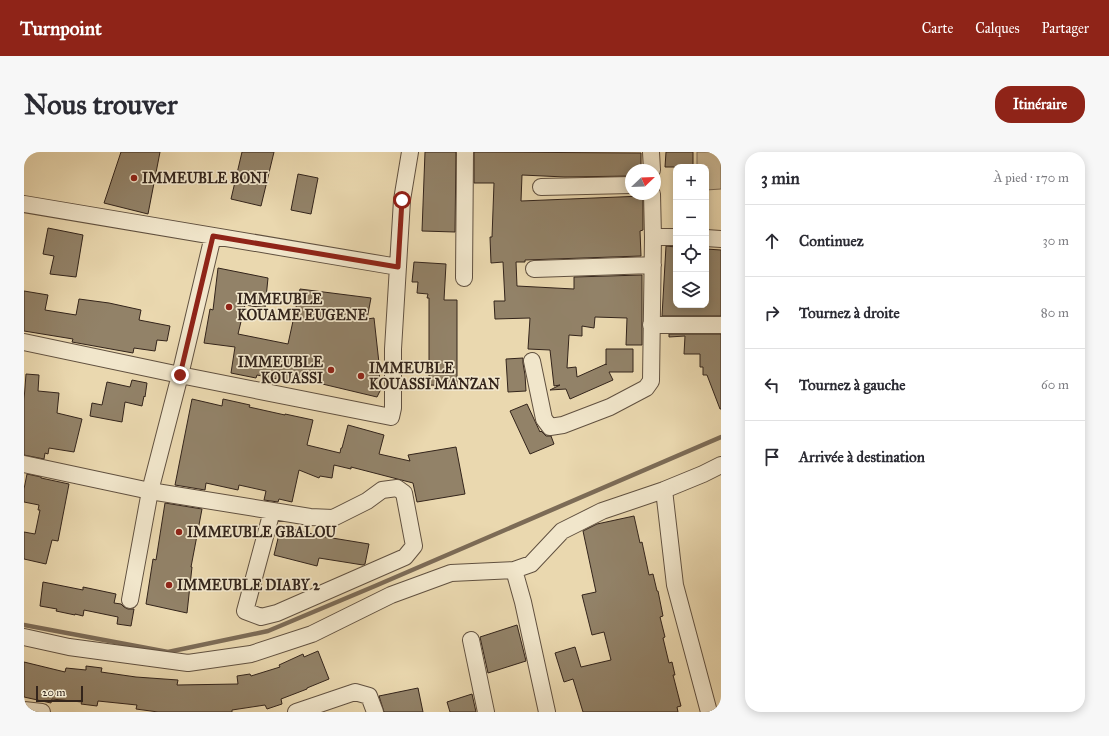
<!DOCTYPE html>
<html lang="fr">
<head>
<meta charset="utf-8">
<style>
  :root { --surface:#fff; --page:#f7f7f7; --text:#2b2b33; --muted:#7c7c81; --line:#e1e1e2; --accent:#8f2418 }
  body { margin:0; font-family:"IM FELL Great Primer",serif; background:var(--page); color:var(--text) }
  .controls { position:absolute; right:12px; top:12px; display:grid; overflow:hidden; border-radius:8px; box-shadow:0 2px 10px #0003 }
  .controls button { width:36px; height:36px; display:grid; place-items:center; padding:0; border:0; border-bottom:1px solid var(--line); background:var(--surface); color:var(--text); font:20px sans-serif }
  .compass { position:absolute; left:601px; top:12px; width:36px; height:36px; border-radius:50%; background:var(--surface); box-shadow:0 2px 10px #0003; rotate:67deg }
  .scale { position:absolute; left:12px; bottom:10px; width:47px; box-sizing:border-box; padding-left:4px; border:2px solid #33241b; border-top:0; font-size:11px; line-height:14px; white-space:nowrap; color:#33241b; -webkit-text-stroke:3px #f1e6cb; paint-order:stroke }
  .stop { position:absolute; width:12px; height:12px; margin:-9px; border:3px solid #8f2418; border-radius:50%; background:#fff }
  .stop.end { background:#8f2418; border-color:#fff; box-shadow:0 1px 4px #0008 }
  .list { margin:0; padding:0; list-style:none }
  h2 { display:flex; justify-content:space-between; align-items:center; height:52px; margin:0; padding:0 16px; font-size:17px }
  h2 small { font-size:13px; font-weight:400; color:var(--muted) }
  .list li { display:grid; grid-template-columns:26px 1fr auto; gap:12px; align-items:center; box-sizing:border-box; height:72px; padding:0 16px; border-top:1px solid var(--line) }
  .list b { display:block; font-size:15px; white-space:nowrap }
  .list em { font-size:13px; font-style:normal; color:var(--muted) }
  .icon { flex:none; width:22px; height:22px; fill:none; stroke:currentColor; stroke-width:2; stroke-linecap:round; stroke-linejoin:round }
  .map { position:relative; flex:none; width:697px; height:560px; overflow:hidden; border-radius:16px }
  header { display:flex; align-items:center; gap:24px; box-sizing:border-box; height:56px; padding:0 20px; background:var(--accent); color:#fff }
  header strong { font-size:19px }
  nav { display:flex; gap:22px; margin-inline-start:auto; font-size:14px }
  .intro { display:flex; align-items:center; justify-content:space-between; box-sizing:border-box; height:96px; padding:0 24px }
  h1 { margin:0; font-size:28px }
  .button { padding:10px 18px; border-radius:16px; background:var(--accent); color:#fff; font-size:14px; font-weight:700 }
  main { display:flex; gap:24px; padding:0 24px }
  aside { flex:1; background:var(--surface); border-radius:16px; box-shadow:0 2px 10px #0003 }
  .map>svg:first-child { display:block }
  .green { fill:#cbb996; stroke:#7f6e58 }
  .lines { fill:none; stroke-linecap:round; stroke-linejoin:round }
  .stream { stroke:#7c6b56; stroke-width:4.5 }
  .building { fill:#928268; stroke:#33241b }
  .minor-casing { stroke:#615140; stroke-width:18 }
  .minor { stroke:#f1e6cb; stroke-width:16 }
  .route { stroke:#8f2418; stroke-width:5 }
  .poi-dot { fill:#8f2418; stroke:#f1e6cb; stroke-width:1.5 }
  .labels { text-anchor:middle; stroke-width:3.5; stroke-linejoin:round; paint-order:stroke }
  .poi-label { font-size:14px; font-weight:bold; fill:#33241b; stroke:#f1e6cb; text-anchor:start }
</style>
</head>
<body>
<header>
<strong>Turnpoint</strong>
<nav><a>Carte</a><a>Calques</a><a>Partager</a></nav>
</header>
<div class="intro"><h1>Nous trouver</h1><a class="button">Itinéraire</a></div>
<main>
<div class="map">
<svg width="697" height="560" viewBox="0 0 697 560">
  <rect width="100%" height="100%" fill="#ead8af"/>
  <filter id="stains"><feTurbulence type="fractalNoise" baseFrequency=".005" numOctaves="4"/><feColorMatrix values="0 0 0 0 .2 0 0 0 0 .09 0 0 0 0 .02 0 0 0 .5 -.17"/></filter>
  <radialGradient id="worn" r=".72"><stop offset=".6" stop-color="#630" stop-opacity="0"/><stop offset="1" stop-color="#630" stop-opacity=".3"/></radialGradient>
  <path class="green" d="M673,0H697V37L682,38V15H673Z"/>
  <g class="lines">
    <path class="stream" d="M0,473L144,500L244,479L351,434L697,285"/>
  </g>
  <path class="building" d="M97,0H136L124,62L80,51Z
    M218,0H250L237,54L207,47Z
    M401,0H432L431,80L398,79Z
    M450,0L617,1V18H607V24L541,25L498,23L497,49L619,44V78L616,79L617,104L501,108V110H492L493,134L550,137V125L618,123V193H602L603,166L571,165L570,176L558,174V184L545,183L543,216L552,215L553,225L582,212V213V197H609V220H585L589,228L546,247L542,237L526,238L536,233L530,234L526,198L504,197L506,166L471,167L470,149H481L479,110L467,111L466,85H468L470,31H450Z
    M642,0H669V15H641Z
    M274,22L294,26L287,62L267,58Z
    M24,76L59,83L52,125L26,122L30,104L19,102Z
    M642,94L652,95V153H682V97L697,98V164H638Z
    M390,110L422,112L420,148H433V234L405,233V146H403L404,142L393,141L394,130H388Z
    M194,116L244,126L241,156L221,153L214,182L264,192L276,137L347,146L343,167L350,166L355,211L356,239L353,245L290,230V231L265,226L264,229L233,223L232,226L207,221L211,195L180,191L186,157L189,158Z
    M0,139L24,143L21,158L52,163L55,147L85,151L117,158L115,168L146,174L143,189L133,188L131,199L110,196L109,201L48,190L49,187L0,179Z
    M645,182H697V257H696L683,223H679V215H676V202H660L661,184L645,185Z
    M499,206V211L501,223L502,239L484,240L482,207Z
    M2,222L15,223L14,239L35,241L33,261L58,267L50,300L25,296L24,302L21,301L20,307L0,303V248Z
    M108,228L123,231L121,245L120,244L118,254L101,250L98,270L66,264L68,251L78,253L83,230L106,235Z
    M168,247L198,254L199,247L226,253L225,255L261,263V262L289,268L283,293L316,301L317,296H318L324,273L360,283L355,302L386,309L384,303L432,295L441,342L393,350L389,331L327,315V317L310,313L308,326L296,324L295,326L275,318L268,350L255,347L254,350L240,348L242,339L215,333L214,338L182,331L181,338L151,333Z
    M503,252L516,280L517,279L522,284H527L530,292L506,302L486,259Z
    M3,322L17,325V326L45,332L34,389L28,388L22,412L0,407V380L11,382L16,358H14L15,353L0,350V337Z
    M141,351L178,357L167,415H168L163,461L122,452L129,407L132,408Z
    M610,364L616,391L618,390L625,423L629,422L633,439H634L639,464L636,465L641,485L639,486L645,511L648,510L651,523H649L657,554L653,555L654,560H559L549,527L540,530L531,501L551,495L557,515L587,508L580,480L568,483L558,443L572,440L559,379L573,372Z
    M257,374L296,384L345,392L341,412L339,413L295,406L293,414L250,403Z
    M19,430L59,438V435L92,442L90,451L97,452L100,455L104,457H110L107,474L93,472L94,465L60,458L59,464L51,462V463L32,459L33,457L16,454Z
    M493,473L502,509L464,521L456,485Z
    M294,499L305,527L283,536V537L257,547L258,552L243,557L241,553L208,558V560H134L112,557L113,553L74,549L73,554L57,552L58,550L28,547L27,551L0,545V510L41,520L42,516L62,518V514L78,516L77,520L112,525L154,528L153,533L214,532L213,524L226,522L227,524L256,515L255,513L279,502L280,505Z
    M394,536L399,560H360L355,544Z
    M448,542L452,560H426L423,550Z"/>
  <g class="lines">
    <g class="minor-casing">
      <path id="minor" d="M627,0L628,18
        M517,35L607,33
        M0,52L374,115
        M629,85H652
        M682,86L697,87
        M510,117L629,113
        M440,126L441,0
        M627,173H697
        M0,190L156,223L367,265L369,256V197L378,48L386,0
        M508,209L520,267L526,275L539,273L586,255L622,236L627,229L629,85L628,42
        M0,312L126,339L286,365L309,366L343,349L358,338L373,336L380,341L390,394L381,405L253,461L237,465L221,459L248,359
        M640,338L651,433L685,560
        M490,418L507,412L538,379L578,359L640,338L679,322L697,313
        M106,448L126,339L156,223L189,84
        M0,485L45,495L164,511L227,502L288,482L367,443L427,421L490,418L499,450L523,560
        M447,488L462,560
        M0,558L18,560
        M272,560L331,540L345,544L351,560"/>
    </g>
    <use href="#minor" class="minor"/>
  </g>
  <g class="lines">
    <path class="route" d="M156,223L189,84L374,115L378,48"/>
  </g>
  <g class="poi-dot">
    <circle cx="110" cy="26" r="4"/>
    <circle cx="205" cy="155" r="4"/>
    <circle cx="307" cy="218" r="4"/>
    <circle cx="337" cy="224" r="4"/>
    <circle cx="155" cy="380" r="4"/>
    <circle cx="145" cy="433" r="4"/>
  </g>
  <g class="labels">
    <g class="poi-label">
      <text x="118" y="31">IMMEUBLE BONI</text>
      <text x="213" y="152">IMMEUBLE<tspan x="213" dy="16">KOUAME EUGENE</tspan></text>
      <text x="299" y="215" text-anchor="end">IMMEUBLE<tspan x="299" dy="16">KOUASSI</tspan></text>
      <text x="345" y="221">IMMEUBLE<tspan x="345" dy="16">KOUASSI MANZAN</tspan></text>
      <text x="163" y="385">IMMEUBLE GBALOU</text>
      <text x="153" y="438">IMMEUBLE DIABY 2</text>
    </g>
  </g>
  <rect width="100%" height="100%" filter="url(#stains)"/>
  <rect width="100%" height="100%" fill="url(#worn)"/>
</svg>
<div class="controls">
<button>+</button>
<button>−</button>
<button><svg class="icon" aria-label="locate" viewBox="0 0 24 24"><circle cx="12" cy="12" r="6"/><path d="M12 2v4M12 18v4M2 12h4M18 12h4"/></svg></button>
<button><svg class="icon" aria-label="layers" viewBox="0 0 24 24"><path d="M12 4l9 5-9 5-9-5zM3 14l9 5 9-5"/></svg></button>
</div>
<svg class="compass" viewBox="-18 -18 36 36"><path d="M0-13l5 13h-10z" fill="#e53935"/><path d="M0 13l5-13h-10z" fill="#7c7c81"/></svg>
<div class="scale">20 m</div>
<div class="stop" style="left:378px;top:48px"></div>
<div class="stop end" style="left:156px;top:223px"></div>
</div>
<aside>
<h2>3 min<small>À pied · 170 m</small></h2>
<ul class="list">
<li><svg class="icon" aria-label="ahead" viewBox="0 0 24 24"><path d="M12 20V5M6 11l6-6 6 6"/></svg><div><b>Continuez</b></div><em>30 m</em></li>
<li><svg class="icon" aria-label="right" viewBox="0 0 24 24"><path d="M7 20v-9h11M14 6l5 5-5 5"/></svg><div><b>Tournez à droite</b></div><em>80 m</em></li>
<li><svg class="icon" aria-label="left" viewBox="0 0 24 24"><path d="M17 20v-9H6M10 6l-5 5 5 5"/></svg><div><b>Tournez à gauche</b></div><em>60 m</em></li>
<li><svg class="icon" aria-label="arrive" viewBox="0 0 24 24"><path d="M6 21V4h12l-3 4 3 4H6"/></svg><div><b>Arrivée à destination</b></div></li>
</ul>
</aside>
</main>
</body>
</html>
